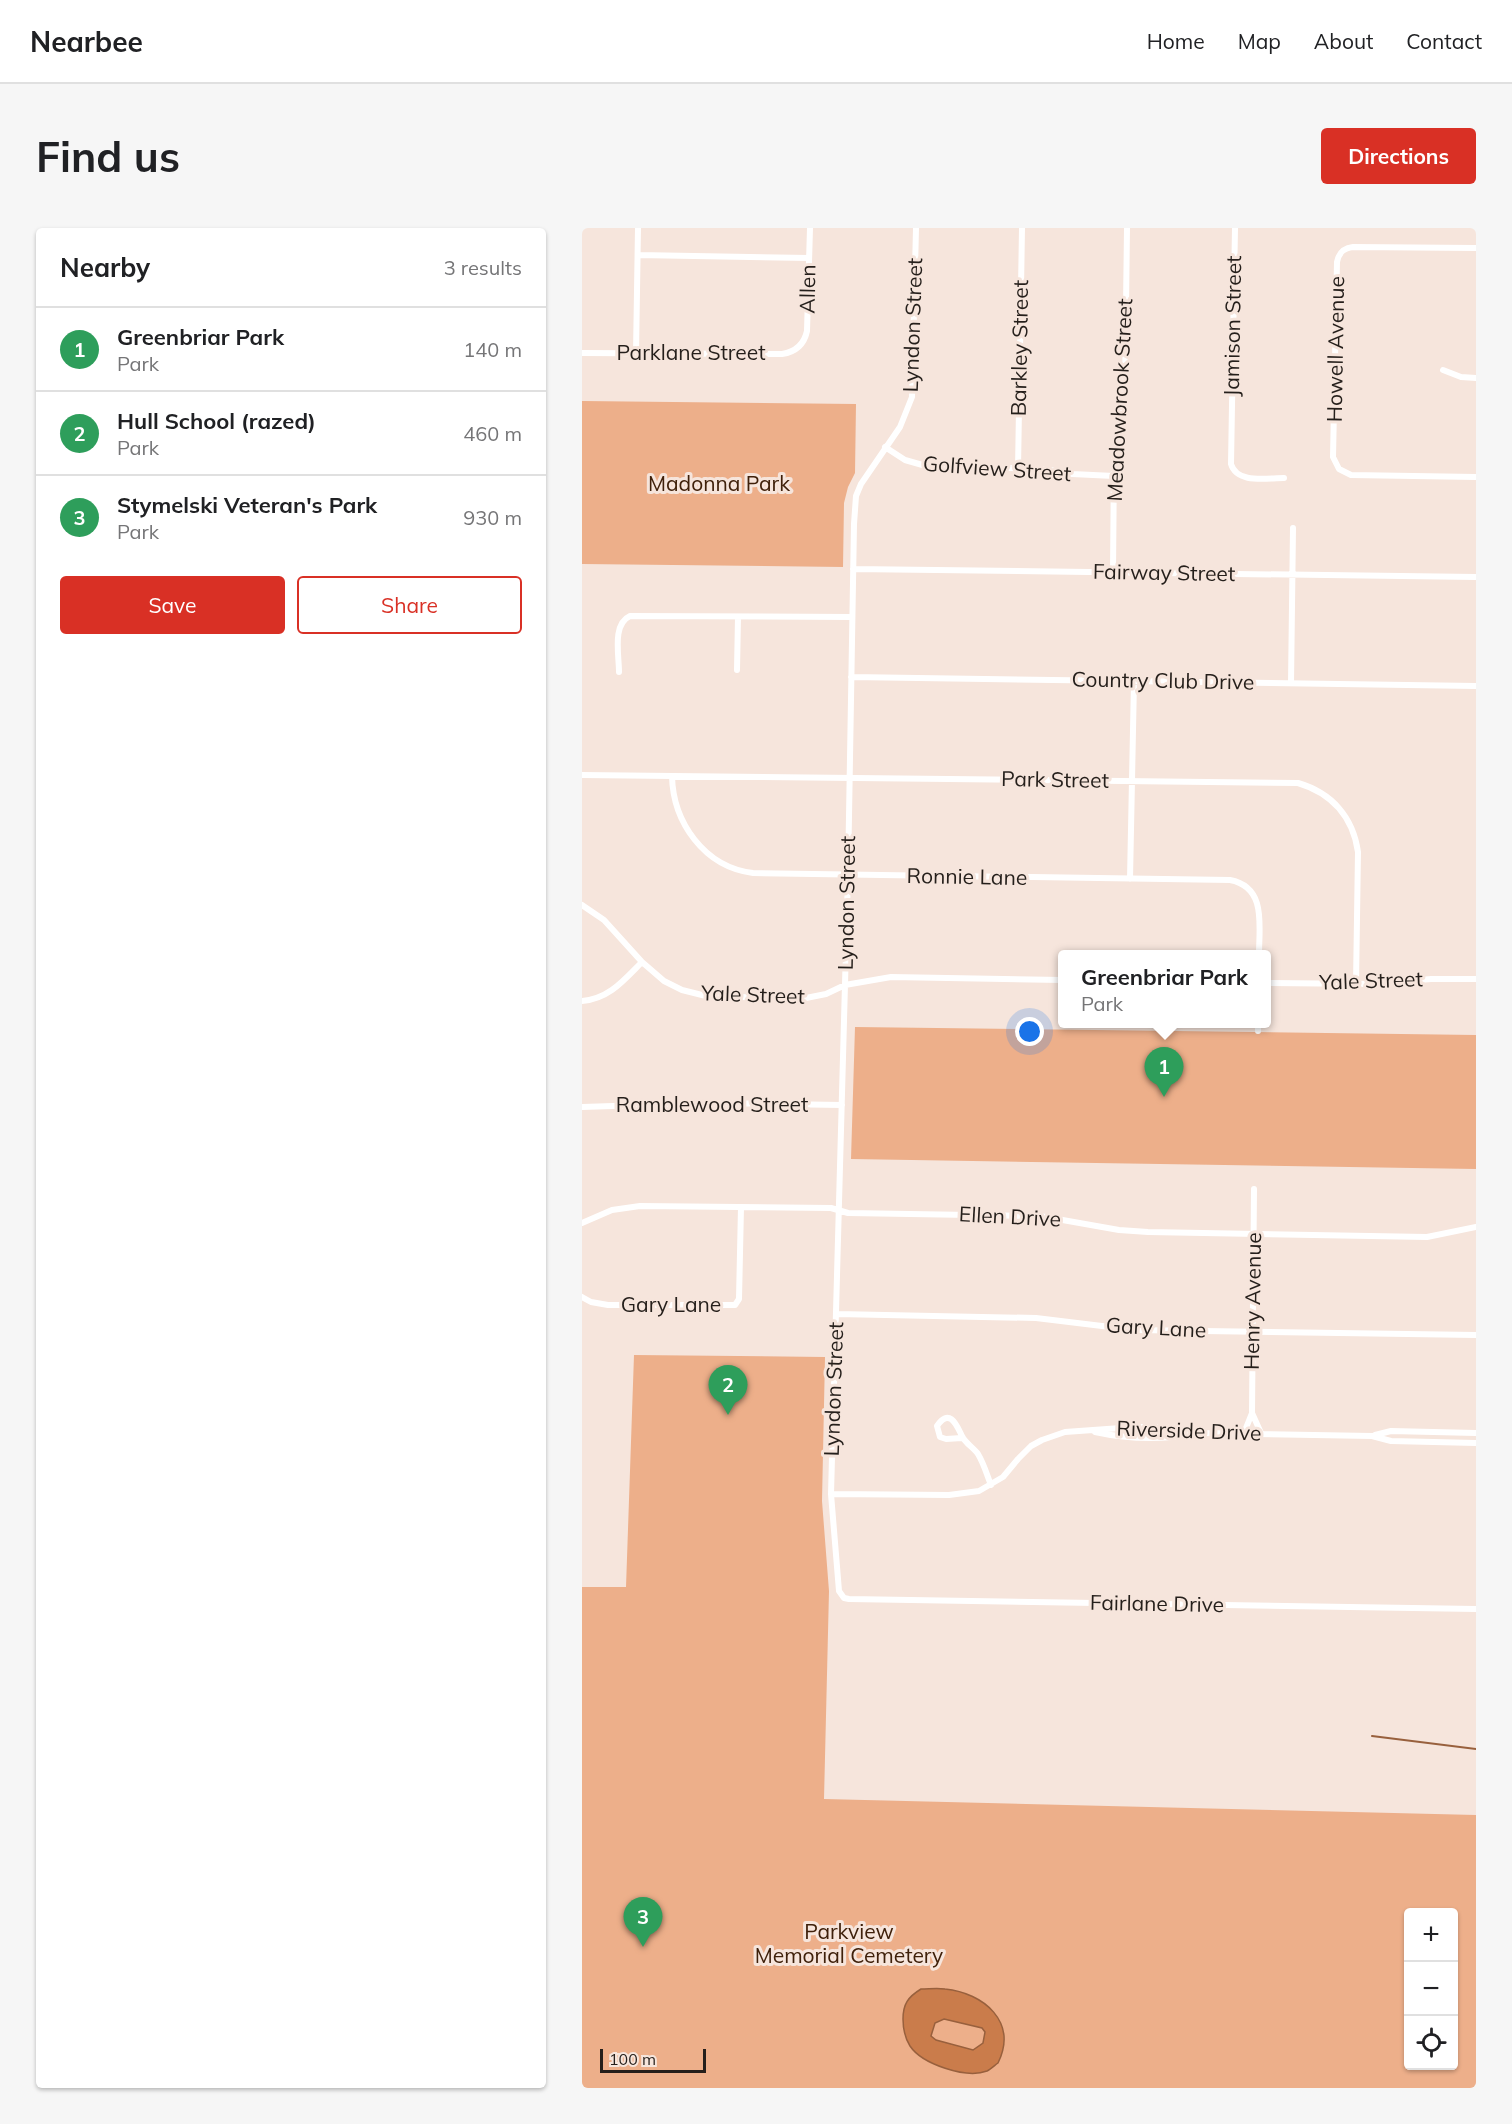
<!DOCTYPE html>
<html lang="en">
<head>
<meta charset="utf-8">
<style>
  :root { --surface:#fff; --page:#f6f6f6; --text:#202124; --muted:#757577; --line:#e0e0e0; --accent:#d93025 }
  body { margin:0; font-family:Mulish,sans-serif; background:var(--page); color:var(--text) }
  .controls { position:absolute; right:18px; bottom:18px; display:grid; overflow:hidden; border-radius:6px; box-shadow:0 2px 4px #0004 }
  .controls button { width:54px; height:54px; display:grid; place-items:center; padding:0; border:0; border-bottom:2px solid var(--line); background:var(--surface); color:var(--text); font:30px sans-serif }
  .scale { position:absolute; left:18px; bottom:15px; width:106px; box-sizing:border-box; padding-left:6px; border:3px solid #251f1b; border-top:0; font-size:16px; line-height:21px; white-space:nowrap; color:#251f1b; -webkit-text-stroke:4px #f6e5dc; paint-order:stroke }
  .you { position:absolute; left:448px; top:804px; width:21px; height:21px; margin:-15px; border:4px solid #fff; border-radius:50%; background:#1a73e8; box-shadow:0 0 0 9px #1a73e833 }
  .badge { display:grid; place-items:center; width:39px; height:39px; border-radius:50%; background:var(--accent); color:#fff; font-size:20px; font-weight:700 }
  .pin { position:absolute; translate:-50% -50px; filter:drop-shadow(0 2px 3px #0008) }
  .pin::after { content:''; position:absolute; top:32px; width:21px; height:18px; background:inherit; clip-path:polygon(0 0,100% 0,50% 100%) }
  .popup { position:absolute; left:476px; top:722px; width:213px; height:78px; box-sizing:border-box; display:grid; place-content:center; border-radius:6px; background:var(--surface); filter:drop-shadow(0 2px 4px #0005); font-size:20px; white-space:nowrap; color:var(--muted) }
  .popup b { font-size:22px; color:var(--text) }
  .popup::after { content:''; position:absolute; left:50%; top:100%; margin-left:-12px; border:12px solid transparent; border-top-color:var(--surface) }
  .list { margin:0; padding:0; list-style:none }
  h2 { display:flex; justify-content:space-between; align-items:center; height:78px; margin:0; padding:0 24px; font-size:26px }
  h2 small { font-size:20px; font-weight:400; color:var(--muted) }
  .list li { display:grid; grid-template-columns:39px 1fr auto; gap:18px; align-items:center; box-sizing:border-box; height:84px; padding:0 24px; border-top:2px solid var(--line) }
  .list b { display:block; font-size:22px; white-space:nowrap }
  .list p { margin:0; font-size:20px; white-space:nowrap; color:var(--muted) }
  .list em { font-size:20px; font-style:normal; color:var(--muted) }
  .actions { display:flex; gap:12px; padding:18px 24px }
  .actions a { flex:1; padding:14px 0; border:2px solid var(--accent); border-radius:6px; text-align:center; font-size:21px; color:var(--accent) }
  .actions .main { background:var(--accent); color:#fff }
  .icon { flex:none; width:33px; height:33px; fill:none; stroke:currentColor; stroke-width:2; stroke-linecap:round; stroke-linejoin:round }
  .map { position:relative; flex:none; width:894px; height:1860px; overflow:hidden; border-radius:6px }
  header { display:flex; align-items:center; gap:36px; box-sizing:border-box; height:84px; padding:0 30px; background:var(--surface); border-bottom:2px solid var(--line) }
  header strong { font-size:28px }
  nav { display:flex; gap:33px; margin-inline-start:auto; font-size:21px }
  .intro { display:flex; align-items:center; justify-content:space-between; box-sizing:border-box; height:144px; padding:0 36px }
  h1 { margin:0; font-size:42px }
  .button { padding:15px 27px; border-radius:6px; background:var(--accent); color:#fff; font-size:21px; font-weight:700 }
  main { display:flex; gap:36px; padding:0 36px }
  aside { flex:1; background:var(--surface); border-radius:6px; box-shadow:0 2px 4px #0004 }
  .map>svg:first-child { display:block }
  .green { fill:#edaf8a; fill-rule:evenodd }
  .water { fill:#ca7c4b; stroke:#98603d; stroke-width:1.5; fill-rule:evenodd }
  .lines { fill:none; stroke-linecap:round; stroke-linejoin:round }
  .stream { stroke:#98603d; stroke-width:2 }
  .minor { stroke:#fff; stroke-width:6 }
  .labels { text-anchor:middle; stroke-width:6; stroke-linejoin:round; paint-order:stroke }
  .street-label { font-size:21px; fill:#251f1b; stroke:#f6e5dc }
  .park-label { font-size:21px; fill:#3f200a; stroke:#f6e5dc }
</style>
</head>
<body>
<header>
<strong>Nearbee</strong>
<nav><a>Home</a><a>Map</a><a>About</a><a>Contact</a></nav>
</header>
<div class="intro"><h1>Find us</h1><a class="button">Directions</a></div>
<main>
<aside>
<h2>Nearby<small>3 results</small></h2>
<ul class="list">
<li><span class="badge" style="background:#2e9e5b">1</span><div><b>Greenbriar Park</b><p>Park</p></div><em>140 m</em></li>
<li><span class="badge" style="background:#2e9e5b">2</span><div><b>Hull School (razed)</b><p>Park</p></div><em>460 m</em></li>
<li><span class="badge" style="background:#2e9e5b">3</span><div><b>Stymelski Veteran's Park</b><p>Park</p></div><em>930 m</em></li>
</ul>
<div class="actions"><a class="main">Save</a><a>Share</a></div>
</aside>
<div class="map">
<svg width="894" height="1860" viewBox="0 0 894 1860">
  <rect width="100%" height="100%" fill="#f6e5dc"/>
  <path class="green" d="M0,173L274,176L273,245L266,259L262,275L261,339L0,336Z
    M273,799L894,807V941L269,931Z
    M52,1127L243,1129L240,1273L247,1363L242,1571L894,1587V1860H0V1359H44ZM826,1684H872V1838H826Z"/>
  <path class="water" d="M339,1761C347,1761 355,1760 363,1761C402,1765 436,1794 416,1835C413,1837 409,1841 405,1843C384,1851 340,1836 328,1818C323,1810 321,1801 321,1791C321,1776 326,1769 339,1761ZM362,1791L400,1800L403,1804L401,1815L391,1822L354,1812L349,1808L353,1795Z"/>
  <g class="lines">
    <path class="stream" d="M790,1508L894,1521"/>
    <path class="minor" d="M334,0L330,169L318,199L279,256L274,268L272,296L266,647L249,1266L257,1363L262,1370L267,1371L894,1381
      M653,0L649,236C655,256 684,250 702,250
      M894,20L771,19C762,20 757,24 755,34L751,229L757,241L769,247L894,249
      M56,27L227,30
      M0,125L200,126C213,124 222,117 225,103L228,0
      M54,126L56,0
      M861,142L879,149L894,150
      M303,219L323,232L344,238L462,241L490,246L532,248
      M436,241L440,0
      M271,341L894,349
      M531,344L532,232L543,157L545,0
      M155,442L156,389
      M37,444C37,427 30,396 48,388L270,389
      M269,449L894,458
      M709,455L711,300
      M0,547L716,555C750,565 771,589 776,624L774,756
      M90,548C91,594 122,639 171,645L648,652C685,659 677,698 677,726
      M548,651L552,453
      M0,677L22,692L60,734L82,753L100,762L124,768L219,771L244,766L263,757L309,749L480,752
      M684,755L788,756L849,751H894
      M0,773C27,771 42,752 60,734
      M676,803V796
      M0,879L125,875L260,877
      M0,995L30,982L58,978L249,980L266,985L458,988L537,1002L566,1004L845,1009L894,999
      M0,1069L9,1074L26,1077H153L157,1071L159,979
      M255,1086L454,1090L553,1102L894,1107
      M670,1185L672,961
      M513,1204C545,1211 580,1212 613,1206
      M662,1205L670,1185L679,1205
      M793,1207L809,1203L894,1205
      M380,1210L364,1211L358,1209L355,1198C368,1179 375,1198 380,1208C383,1215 392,1220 396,1226C402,1236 405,1247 409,1257
      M249,1266L367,1267L397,1263L421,1249L436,1231L449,1218L460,1212L483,1204L553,1199H591L618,1205L790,1208L809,1213L894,1215"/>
  </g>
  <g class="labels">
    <g class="street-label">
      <text transform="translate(226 61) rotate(-89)" y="7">Allen</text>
      <text transform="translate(331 97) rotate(-88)" y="7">Lyndon Street</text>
      <text transform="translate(651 98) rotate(-89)" y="7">Jamison Street</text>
      <text transform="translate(438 120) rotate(-89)" y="7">Barkley Street</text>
      <text transform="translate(754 121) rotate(-89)" y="7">Howell Avenue</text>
      <text x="109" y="132">Parklane Street</text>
      <text transform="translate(538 172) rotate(-87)" y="7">Meadowbrook Street</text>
      <text transform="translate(415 241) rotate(4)" y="7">Golfview Street</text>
      <text transform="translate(582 345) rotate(1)" y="7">Fairway Street</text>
      <text transform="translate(581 453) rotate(1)" y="7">Country Club Drive</text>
      <text transform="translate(473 552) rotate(1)" y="7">Park Street</text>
      <text transform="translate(385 649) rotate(1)" y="7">Ronnie Lane</text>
      <text transform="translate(265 675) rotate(-89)" y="7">Lyndon Street</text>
      <text transform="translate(789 753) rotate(-2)" y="7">Yale Street</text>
      <text transform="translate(171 767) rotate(2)" y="7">Yale Street</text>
      <text x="130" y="884">Ramblewood Street</text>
      <text transform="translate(428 989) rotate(3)" y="7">Ellen Drive</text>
      <text transform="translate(671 1073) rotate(-89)" y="7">Henry Avenue</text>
      <text x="89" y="1084">Gary Lane</text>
      <text transform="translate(574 1100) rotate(3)" y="7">Gary Lane</text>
      <text transform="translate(252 1161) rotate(-88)" y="7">Lyndon Street</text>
      <text transform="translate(607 1203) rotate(2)" y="7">Riverside Drive</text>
      <text transform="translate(575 1376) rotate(1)" y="7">Fairlane Drive</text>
    </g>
    <g class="park-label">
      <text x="137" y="263">Madonna Park</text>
      <text x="267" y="1711">Parkview<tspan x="267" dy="24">Memorial Cemetery</tspan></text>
    </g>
  </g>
</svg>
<div class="controls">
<button>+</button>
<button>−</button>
<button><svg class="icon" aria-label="locate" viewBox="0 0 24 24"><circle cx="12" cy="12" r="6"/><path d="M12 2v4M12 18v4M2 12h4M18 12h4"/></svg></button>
</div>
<div class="scale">100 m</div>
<div class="you"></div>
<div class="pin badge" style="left:582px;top:869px;background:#2e9e5b">1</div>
<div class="popup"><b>Greenbriar Park</b>Park</div>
<div class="pin badge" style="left:146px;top:1187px;background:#2e9e5b">2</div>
<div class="pin badge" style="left:61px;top:1719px;background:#2e9e5b">3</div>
</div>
</main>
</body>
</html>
